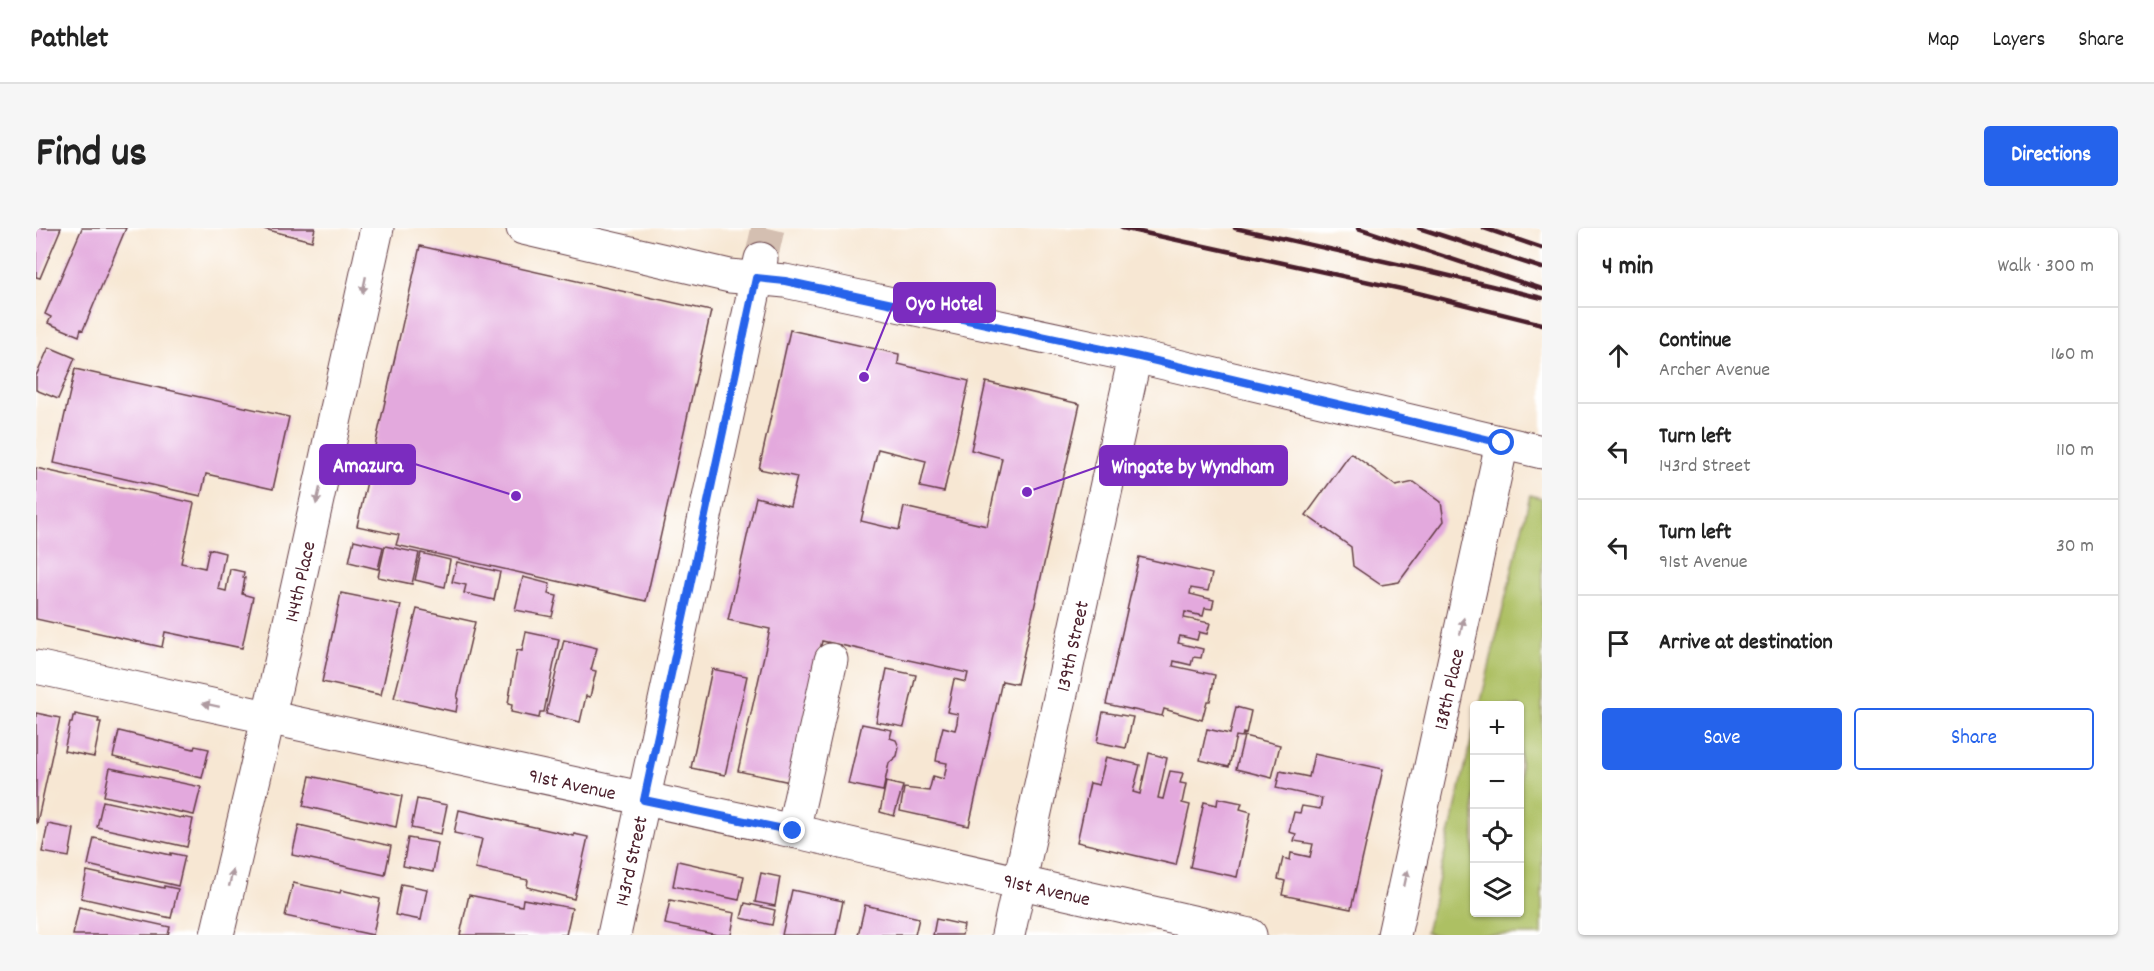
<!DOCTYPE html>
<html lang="en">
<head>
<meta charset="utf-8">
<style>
  :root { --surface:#fff; --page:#f6f6f6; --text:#222; --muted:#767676; --line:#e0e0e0; --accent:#2563eb }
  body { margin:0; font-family:Dekko,sans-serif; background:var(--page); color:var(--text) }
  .controls { position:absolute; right:18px; bottom:18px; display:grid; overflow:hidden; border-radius:6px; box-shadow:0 2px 4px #0004 }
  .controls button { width:54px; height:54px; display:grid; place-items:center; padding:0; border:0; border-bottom:2px solid var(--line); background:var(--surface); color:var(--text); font:30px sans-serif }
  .stop { position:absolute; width:18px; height:18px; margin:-14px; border:4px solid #2563eb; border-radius:50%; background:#fff }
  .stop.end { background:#2563eb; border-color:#fff; box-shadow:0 2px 6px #0008 }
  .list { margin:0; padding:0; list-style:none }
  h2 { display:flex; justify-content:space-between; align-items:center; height:78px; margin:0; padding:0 24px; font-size:26px }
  h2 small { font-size:20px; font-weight:400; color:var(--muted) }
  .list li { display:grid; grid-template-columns:39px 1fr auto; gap:18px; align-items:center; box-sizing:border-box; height:96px; padding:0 24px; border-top:2px solid var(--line) }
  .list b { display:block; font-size:22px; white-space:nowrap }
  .list p { margin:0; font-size:20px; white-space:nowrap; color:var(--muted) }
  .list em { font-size:20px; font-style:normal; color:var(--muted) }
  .actions { display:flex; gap:12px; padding:18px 24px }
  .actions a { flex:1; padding:14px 0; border:2px solid var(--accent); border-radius:6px; text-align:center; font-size:21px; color:var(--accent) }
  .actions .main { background:var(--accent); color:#fff }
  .icon { flex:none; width:33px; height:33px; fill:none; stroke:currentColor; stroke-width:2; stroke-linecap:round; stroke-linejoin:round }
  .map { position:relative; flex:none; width:1506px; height:707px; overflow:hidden; border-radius:6px }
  header { display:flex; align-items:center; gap:36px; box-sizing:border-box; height:84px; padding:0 30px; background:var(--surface); border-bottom:2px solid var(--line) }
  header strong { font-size:28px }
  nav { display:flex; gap:33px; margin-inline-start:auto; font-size:21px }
  .intro { display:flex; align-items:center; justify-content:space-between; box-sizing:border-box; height:144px; padding:0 36px }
  h1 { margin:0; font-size:42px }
  .button { padding:15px 27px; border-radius:6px; background:var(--accent); color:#fff; font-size:21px; font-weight:700 }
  main { display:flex; gap:36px; padding:0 36px }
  aside { flex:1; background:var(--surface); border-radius:6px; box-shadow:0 2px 4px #0004 }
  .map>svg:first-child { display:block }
  .green { fill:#adc064; stroke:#7c7048; stroke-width:1.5 }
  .building { fill:#e3a9dd }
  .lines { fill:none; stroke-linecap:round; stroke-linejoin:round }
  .minor-tunnel { stroke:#d4bfb1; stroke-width:33; stroke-dasharray:33 16; stroke-linecap:butt }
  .minor-casing { stroke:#643d44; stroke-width:35 }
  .minor { stroke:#fff; stroke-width:33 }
  .rail { stroke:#4a1f2b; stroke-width:4.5 }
  .oneway { fill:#ae9aa0 }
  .route { stroke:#2563eb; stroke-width:8 }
  .labels { text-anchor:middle; stroke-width:5; stroke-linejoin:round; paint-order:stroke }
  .street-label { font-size:20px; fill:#4a1f2b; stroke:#fff }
  .leader { fill:none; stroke:#7b2cbf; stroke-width:2 }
  .callout-dot { fill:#7b2cbf; stroke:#fff; stroke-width:2 }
  .callout { fill:#7b2cbf; stroke:#7b2cbf; stroke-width:2 }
  .callout-label { font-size:21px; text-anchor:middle; font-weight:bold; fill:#fff }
</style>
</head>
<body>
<header>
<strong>Pathlet</strong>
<nav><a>Map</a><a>Layers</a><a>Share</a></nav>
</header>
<div class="intro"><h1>Find us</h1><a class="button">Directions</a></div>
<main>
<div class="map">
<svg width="1506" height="707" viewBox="0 0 1506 707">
  <rect width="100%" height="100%" fill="#fff"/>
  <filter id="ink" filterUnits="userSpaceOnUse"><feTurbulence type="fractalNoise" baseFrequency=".0167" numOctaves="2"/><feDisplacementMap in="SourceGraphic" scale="12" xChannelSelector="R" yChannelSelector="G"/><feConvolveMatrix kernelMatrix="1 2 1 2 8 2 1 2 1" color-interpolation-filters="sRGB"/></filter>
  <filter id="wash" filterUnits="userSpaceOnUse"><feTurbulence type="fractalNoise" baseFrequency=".008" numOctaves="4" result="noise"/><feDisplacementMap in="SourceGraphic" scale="24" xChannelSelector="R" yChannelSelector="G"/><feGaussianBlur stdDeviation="1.35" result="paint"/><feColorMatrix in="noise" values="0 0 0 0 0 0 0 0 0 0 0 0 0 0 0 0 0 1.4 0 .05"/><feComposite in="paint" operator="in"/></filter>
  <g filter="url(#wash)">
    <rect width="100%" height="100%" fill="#f7e7d3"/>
    <path class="green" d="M1494,267L1506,270V707H1400L1390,705L1438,501V684H1484V478L1444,477Z"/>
    <g id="blocks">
      <path class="building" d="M0,0H25L4,50L0,49Z
        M46,0H90L47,102L45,101L43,108L12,95L15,89L9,86Z
        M224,0H279L276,13Z
        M384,18L675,83L610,373L360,317L363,307L321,298Z
        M754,102L863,126L862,136L933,153L908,264L884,259L890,233L842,221L825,293L863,302L868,279L951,298L966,230L935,222L950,154L1044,176L981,456L966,453L933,598L864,583L868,560L893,563L897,548L908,551L911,535L900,533L903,515L907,499L919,502L921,495L922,486L911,484L918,451L930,454L932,445L786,413L754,554L702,543L734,401L692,392L720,269L754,278L760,253L761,249L723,241Z
        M13,119L39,130L22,171L0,162V148Z
        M39,141L253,189L237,261L170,246L165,268L18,235Z
        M1315,225L1360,258L1378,254L1405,274L1408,293L1363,354L1345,357L1317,338L1315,319L1270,287Z
        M0,240L158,275L145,335L169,340L173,321L189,325L182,361L190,363L194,341L208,344L207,350H209L206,366L217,369L206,420L129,404L126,419L0,391Z
        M318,312L347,319L342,341L313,334Z
        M349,318L383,325L376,356L342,349Z
        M385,325L414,332L409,359L379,352Z
        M1103,329L1176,346L1172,363L1155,360L1154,366L1178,372L1176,381L1169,380L1167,388L1149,384L1148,390L1174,395L1171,406L1163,404L1161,412L1144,408L1142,415L1167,421L1165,430L1157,429L1155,437L1138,433L1137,438L1179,447L1174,473H1171L1166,492L1128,481L1126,488L1070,476Z
        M421,334L464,344L458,372L428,365L430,357L416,354Z
        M487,349L514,356L512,366L521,368L516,389L479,382Z
        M305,365L365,377L345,467L286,454Z
        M381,381L439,394L421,470L422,471L420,484L358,470Z
        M490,404L523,411L508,484H504L503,490L475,484L476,477L472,476L481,422L486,423Z
        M528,412L561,420L555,442L560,443L554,469L550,468L544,494L510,486Z
        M676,441L711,448L689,547L655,540Z
        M851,441L880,447L868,499L840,494Z
        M1200,479L1215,483L1210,506L1207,505L1206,509L1200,508L1193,539L1164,532L1171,501L1194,506Z
        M1067,484L1097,489L1090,520L1061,514Z
        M0,485L24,490L1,595L0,594Z
        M39,486L63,491L62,494H65L58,529L28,523L34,495H36L37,488H39Z
        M826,496L856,502L854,510L860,512L863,519L861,528L853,535L847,563L812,556Z
        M83,503L158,521L159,518L173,521L166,550L77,529Z
        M1208,508L1244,517L1236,550L1200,541Z
        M1113,525L1131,530L1122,570L1127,571L1134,543L1147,545L1144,555L1150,556L1146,575L1154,577L1140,637L1041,614L1054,555L1063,557L1070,529L1104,537L1097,564L1104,566Z
        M1278,526L1347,541L1315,681L1246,667L1249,653L1242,651L1247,630L1254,632L1255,625L1274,629L1277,616L1258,613L1260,606L1253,604L1258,584L1264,585L1266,578L1284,581L1286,570L1240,560L1244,543L1273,549Z
        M74,540L165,559L158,587L68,568Z
        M274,548L366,568L360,599L267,578Z
        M850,554L867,558L858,588L844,584Z
        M1182,570L1206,575L1204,581L1215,584L1201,649L1154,639L1168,574L1181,577Z
        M381,571L411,577L405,606L375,600Z
        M67,573L144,590L145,589L157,591L151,619L61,599Z
        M423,582L538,608V606L552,609L538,671L491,659L492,652L439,641L446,611L418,605Z
        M12,596L38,601L33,629L6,624Z
        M263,597L355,618L349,647L256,627Z
        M58,610L135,627V625L149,628L142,658L52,637Z
        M372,610L402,615L397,644L367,638Z
        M642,633L708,648L703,672L637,658Z
        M51,643L128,660V658L142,661L135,690L45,670Z
        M725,645L744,649L739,678L719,674Z
        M257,655L304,665L305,662L344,671L337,707L249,688Z
        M365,656L391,661L385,692L359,687Z
        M756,662L807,673L800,707H746Z
        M433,667L486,678L487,671L536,680L530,707H424Z
        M634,672L699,685L695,707H681L629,696Z
        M709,675L739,682L736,697L705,690Z
        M829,677L883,690L879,707H822Z
        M43,679L134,699L132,707H37Z
        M900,691L928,697L926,707H897Z"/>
    </g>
  </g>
  <g filter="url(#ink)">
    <use href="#blocks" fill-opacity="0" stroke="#643d44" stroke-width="1.5"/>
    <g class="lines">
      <path class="minor-tunnel" d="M725,31L732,0"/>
      <g class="minor-casing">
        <g id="minor">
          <path d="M487,0L694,48L749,53L1099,128L1506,224"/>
          <path id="s1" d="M0,439L757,603L1214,707"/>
          <path d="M757,603L795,432"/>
          <path id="s2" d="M181,707L240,457L341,0"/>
          <path id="s3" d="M578,707L725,31"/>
          <path id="s4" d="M972,707L1099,128"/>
          <path id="s5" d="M1358,707L1466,215"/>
        </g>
      </g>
      <use href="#minor" class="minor"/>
      <path class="rail" d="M1086,0L1370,62L1506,96
        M1199,0L1397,44L1506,70
        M1322,0L1506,61
        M1383,0L1506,40
        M1448,0L1506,20"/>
    </g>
    <defs><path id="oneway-solid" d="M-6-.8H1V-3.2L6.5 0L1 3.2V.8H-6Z" transform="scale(1.5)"/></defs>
    <g class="oneway">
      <use href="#oneway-solid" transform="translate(328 57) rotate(102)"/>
      <use href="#oneway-solid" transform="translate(282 268) rotate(103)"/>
      <use href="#oneway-solid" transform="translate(1426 398) rotate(-78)"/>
      <use href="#oneway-solid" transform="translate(175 477) rotate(-168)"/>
      <use href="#oneway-solid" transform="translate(195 650) rotate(-77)"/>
      <use href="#oneway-solid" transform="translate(1370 650) rotate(-78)"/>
    </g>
  </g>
  <g class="lines" filter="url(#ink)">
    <path class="route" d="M757,603L608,572L720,50L749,53L1099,128L1466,215"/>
  </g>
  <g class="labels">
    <g class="street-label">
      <text dy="7" stroke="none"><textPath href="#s2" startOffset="363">144th Place</textPath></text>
      <text dy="7" stroke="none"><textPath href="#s4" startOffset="296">139th Street</textPath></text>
      <text dy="7" stroke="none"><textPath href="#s5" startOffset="252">138th Place</textPath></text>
      <text dy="7" stroke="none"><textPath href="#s1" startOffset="549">91st Avenue</textPath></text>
      <text dy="7" stroke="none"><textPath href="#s3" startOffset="76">143rd Street</textPath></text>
      <text dy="7" stroke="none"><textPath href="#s1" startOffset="1035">91st Avenue</textPath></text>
    </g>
  </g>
  <path class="leader" d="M828 149L858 75M480 268L379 236M991 264L1064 238"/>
  <g class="callout-dot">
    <circle cx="828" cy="149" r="6"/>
    <circle cx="480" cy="268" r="6"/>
    <circle cx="991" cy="264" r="6"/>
  </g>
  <g class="callout">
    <rect x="858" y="55" width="101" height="39" rx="6"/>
    <rect x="284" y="217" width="95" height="39" rx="6"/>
    <rect x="1064" y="218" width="187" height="39" rx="6"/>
  </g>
  <g class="callout-label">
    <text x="908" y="82">Oyo Hotel</text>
    <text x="332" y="244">Amazura</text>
    <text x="1157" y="245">Wingate by Wyndham</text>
  </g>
</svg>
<div class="controls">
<button>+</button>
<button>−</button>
<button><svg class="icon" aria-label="locate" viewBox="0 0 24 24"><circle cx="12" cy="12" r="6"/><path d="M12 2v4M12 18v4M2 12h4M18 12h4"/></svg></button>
<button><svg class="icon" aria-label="layers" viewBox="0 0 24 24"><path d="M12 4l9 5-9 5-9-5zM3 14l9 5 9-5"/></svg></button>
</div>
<div class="stop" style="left:1466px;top:215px"></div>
<div class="stop end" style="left:757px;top:603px"></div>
</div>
<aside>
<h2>4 min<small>Walk · 300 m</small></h2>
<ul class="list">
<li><svg class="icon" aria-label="ahead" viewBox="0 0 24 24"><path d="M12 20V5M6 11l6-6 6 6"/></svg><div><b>Continue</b><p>Archer Avenue</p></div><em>160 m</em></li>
<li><svg class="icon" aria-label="left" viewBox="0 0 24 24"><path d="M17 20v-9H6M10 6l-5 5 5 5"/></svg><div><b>Turn left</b><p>143rd Street</p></div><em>110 m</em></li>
<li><svg class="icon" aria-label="left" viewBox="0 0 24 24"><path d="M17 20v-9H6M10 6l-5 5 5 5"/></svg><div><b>Turn left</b><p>91st Avenue</p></div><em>30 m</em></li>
<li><svg class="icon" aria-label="arrive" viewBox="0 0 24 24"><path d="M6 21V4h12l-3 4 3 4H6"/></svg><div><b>Arrive at destination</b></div></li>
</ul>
<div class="actions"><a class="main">Save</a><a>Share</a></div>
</aside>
</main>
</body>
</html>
